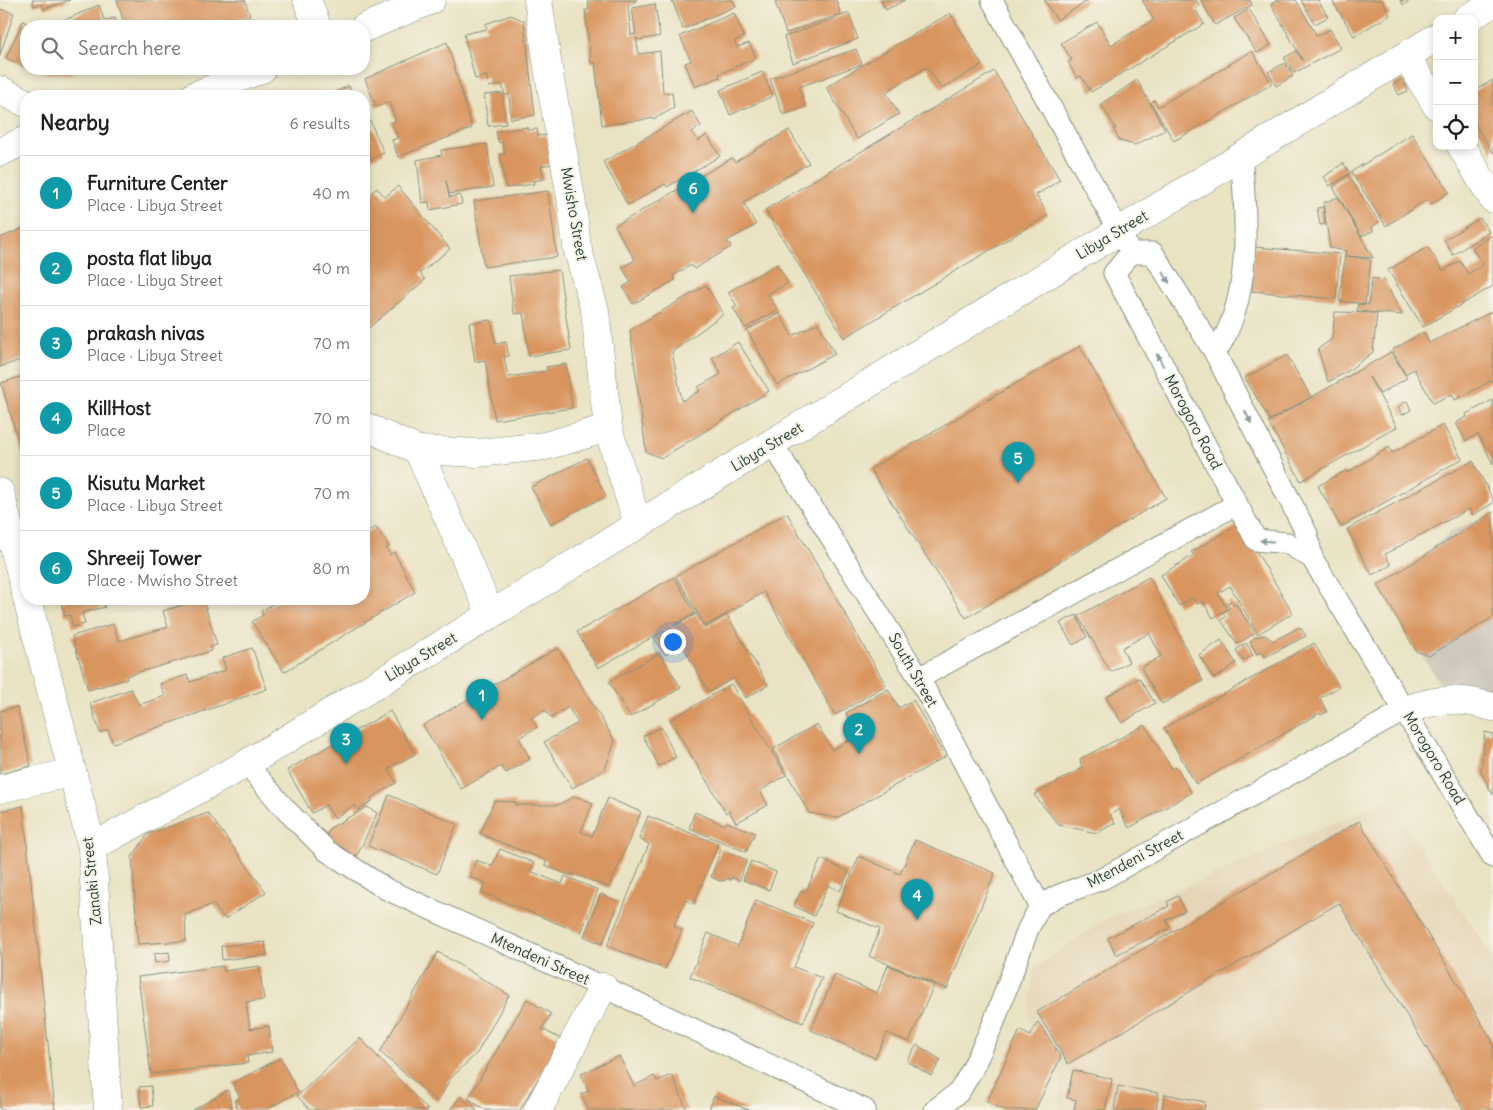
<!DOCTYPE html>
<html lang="en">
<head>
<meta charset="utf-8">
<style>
  :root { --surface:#fff; --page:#f2f2f2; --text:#202124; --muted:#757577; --line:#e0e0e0; --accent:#7c3aed }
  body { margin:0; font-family:Delius,sans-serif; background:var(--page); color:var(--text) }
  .controls { position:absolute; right:15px; top:15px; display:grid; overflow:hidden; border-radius:10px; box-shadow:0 2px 8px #0003 }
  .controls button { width:45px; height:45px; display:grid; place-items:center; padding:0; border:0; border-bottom:1px solid var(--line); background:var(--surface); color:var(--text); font:25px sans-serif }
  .you { position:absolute; left:672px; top:641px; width:18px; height:18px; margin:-12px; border:4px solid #fff; border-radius:50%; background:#1a73e8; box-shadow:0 0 0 8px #1a73e833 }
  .badge { display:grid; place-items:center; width:32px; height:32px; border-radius:50%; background:var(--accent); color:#fff; font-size:16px; font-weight:700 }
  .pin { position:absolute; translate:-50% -41px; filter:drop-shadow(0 1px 2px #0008) }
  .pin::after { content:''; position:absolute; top:26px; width:18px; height:15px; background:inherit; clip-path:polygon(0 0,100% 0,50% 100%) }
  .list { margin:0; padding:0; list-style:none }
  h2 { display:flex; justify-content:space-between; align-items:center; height:65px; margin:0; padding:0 20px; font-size:21px }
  h2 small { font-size:16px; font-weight:400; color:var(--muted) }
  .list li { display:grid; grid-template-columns:32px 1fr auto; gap:15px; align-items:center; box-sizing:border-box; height:75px; padding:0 20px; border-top:1px solid var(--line) }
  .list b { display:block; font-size:19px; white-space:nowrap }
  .list p { margin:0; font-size:16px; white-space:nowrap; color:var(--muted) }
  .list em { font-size:16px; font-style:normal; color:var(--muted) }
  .icon { flex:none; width:28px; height:28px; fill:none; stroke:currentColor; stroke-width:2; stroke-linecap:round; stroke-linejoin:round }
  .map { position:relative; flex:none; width:1493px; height:1110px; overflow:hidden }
  .search { position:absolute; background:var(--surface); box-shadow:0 2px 8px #0003; left:20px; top:20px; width:350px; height:55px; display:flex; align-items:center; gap:12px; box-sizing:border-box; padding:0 18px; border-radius:20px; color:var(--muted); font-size:19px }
  .panel { position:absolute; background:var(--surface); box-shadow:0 2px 8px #0003; left:20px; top:90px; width:350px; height:515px; border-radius:20px }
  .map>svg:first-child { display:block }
  .built { fill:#e5d6b7 }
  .industrial { fill:#c9c3b8 }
  .building { fill:#d9955f }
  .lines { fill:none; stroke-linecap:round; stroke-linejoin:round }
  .lane-casing { stroke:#84907c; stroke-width:23 }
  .street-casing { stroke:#84907c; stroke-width:29 }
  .secondary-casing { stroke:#84907c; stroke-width:29 }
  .lane { stroke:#fff; stroke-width:21 }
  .street { stroke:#fff; stroke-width:28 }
  .secondary { stroke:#fff; stroke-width:28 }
  .oneway { fill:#8f9e9a }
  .labels { text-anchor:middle; stroke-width:4; stroke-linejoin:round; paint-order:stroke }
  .street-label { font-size:15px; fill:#1f3d34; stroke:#f7f3e8 }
</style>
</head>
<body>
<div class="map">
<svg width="1493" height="1110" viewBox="0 0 1493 1110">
  <rect width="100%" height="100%" fill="#f7f3e8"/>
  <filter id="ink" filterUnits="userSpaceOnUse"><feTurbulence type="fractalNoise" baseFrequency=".02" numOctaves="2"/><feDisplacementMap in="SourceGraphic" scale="10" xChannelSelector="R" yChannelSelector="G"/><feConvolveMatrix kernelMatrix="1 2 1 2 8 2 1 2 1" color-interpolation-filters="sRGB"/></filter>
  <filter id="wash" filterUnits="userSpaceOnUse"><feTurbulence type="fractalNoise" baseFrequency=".0096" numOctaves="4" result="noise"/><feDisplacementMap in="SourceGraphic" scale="20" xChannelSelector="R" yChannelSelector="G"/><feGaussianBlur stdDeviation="1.12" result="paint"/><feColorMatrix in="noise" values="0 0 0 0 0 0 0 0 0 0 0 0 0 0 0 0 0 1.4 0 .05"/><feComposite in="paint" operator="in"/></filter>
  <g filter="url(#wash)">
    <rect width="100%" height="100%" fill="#e9e3c3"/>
    <path class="built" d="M1389,800L1493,958V1110H1060L1061,1077L1050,1049L1028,1019L1034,968L1107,918L1194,883Z"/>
    <path class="industrial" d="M1493,513V698L1439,683L1383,591L1452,531Z"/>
    <g id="blocks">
      <path class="building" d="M32,0H70L44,9L42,4L34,6Z
        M117,0H245L250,16L216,26H125Z
        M588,0H637L628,6L631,35L636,34L632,8L655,4L660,36L639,40L636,38L639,54L660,51L663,93L672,92L674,108L656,118L602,125L595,62L591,63L585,10H589Z
        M672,0H733L736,6L683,29Z
        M782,0H836L841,14L786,33L775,2Z
        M881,0H905L886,10Z
        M1044,0H1089L1057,20Z
        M1142,0H1196L1200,6L1195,9L1204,24L1091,92L1081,76L1077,78L1068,62L1072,60L1061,43L1097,22L1111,45L1154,20Z
        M1201,0H1250L1252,5L1215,25Z
        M1278,0H1296L1317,36L1330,29L1341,48L1294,73L1284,58L1296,51L1303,61L1271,4Z
        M1301,0H1318L1328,17L1315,24Z
        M1332,0H1382L1390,15L1354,36Z
        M1400,0H1411L1403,5Z
        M99,5L104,20L115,18L118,26H51Z
        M0,9L14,13L0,55Z
        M1249,9L1271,45L1257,53L1234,18Z
        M734,13L744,37L734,41L737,47L749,43L756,58L719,74L720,77L695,87L685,63L691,61L680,36Z
        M849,13L858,39L793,63L784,37Z
        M950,13L982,65L941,89L927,67L886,92L899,114L857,139L826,87Z
        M511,15L524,21L535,115L511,119L509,94L505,96L502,84L489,87L487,76L475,79L464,34L487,29L485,24Z
        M23,21L32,26H26V67L6,58Z
        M447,42L472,128L398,157L392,140L398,138L391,122L396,121L389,102L376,107L365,79Z
        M856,49L862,64L799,87L806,107L783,115L770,79Z
        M1252,51L1272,84L1174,141L1151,103L1154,100L1158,107Z
        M1285,63L1293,76L1276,86L1268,72Z
        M33,69H84L68,74H49Z
        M994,71L1060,180L1036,195L1048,215L844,338L765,210Z
        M762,72L773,96L730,115L720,90Z
        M1403,79L1408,91L1399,95L1393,84Z
        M1137,80L1165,130L1135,145L1120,141L1113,129H1116L1101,104Z
        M1493,80V153L1474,123V91Z
        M349,86L354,96H325Z
        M502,93L506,124L488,126L484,95Z
        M692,111L701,126L692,132L698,141L707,135L720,156L667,187L665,184L628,205L603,162Z
        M370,121L384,153L364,162V124Z
        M527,127V130L537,129L538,136L547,135L552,164L541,166L544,179L533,181L534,184L506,188L500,154H505L502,142L499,143L496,132Z
        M789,130L809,163L743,202L756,225L727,241L731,247L694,269L691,265L673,276L675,280L633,304L623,287L631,282L622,267L635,260L615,226L732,158L735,162Z
        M1412,134L1449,192L1429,205L1426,200L1386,226L1351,172Z
        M487,144L493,187L449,194L446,181L449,197L460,195L462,204L430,210L429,202L422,203L417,160L442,155L441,150Z
        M1343,163L1350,173L1330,186L1324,177Z
        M1348,175L1379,222L1372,227L1373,231L1361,236L1333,187Z
        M398,186L450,249L420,273L425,280L364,332V199L377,188L385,197Z
        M548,191L557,257L484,267L474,201Z
        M1338,197L1373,258L1348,256L1371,260L1365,304L1339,301L1346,251L1330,248L1323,203Z
        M1323,207L1325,224L1320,225L1317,208Z
        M1480,218L1489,232L1453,255L1444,240Z
        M26,227V358L0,367V238Z
        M1493,235V286L1423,327L1388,270L1428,247L1443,271L1460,261L1468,274L1483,265L1472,248Z
        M1254,247L1340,254L1336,299L1251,291Z
        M777,264L788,283L768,294L778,310L745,328L733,308L737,306L728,292Z
        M559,270L571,350L529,356L523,313L514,314L509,276Z
        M1372,278L1384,280L1402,315L1357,311L1358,304L1368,305Z
        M706,285L723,314L672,352L682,401L700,391L698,387L721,374L712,358L738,342L769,391L662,458L646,452L630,330Z
        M1493,311V380L1455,400L1452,394L1433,403L1414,369L1405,374L1392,350L1424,332L1429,343Z
        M1335,312L1377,313L1373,352L1348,371L1328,382L1318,349L1332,339Z
        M779,313L792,336L818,323L835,354L777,385L747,330Z
        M491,320L496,344L506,342L509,356L504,357L508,377L547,371L546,367L566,364L572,408L495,420L485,360L475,362L469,323Z
        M1080,346L1166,498L966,618L870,469Z
        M1391,352L1407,378L1380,394L1369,377L1397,427L1301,481L1268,422Z
        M1287,355L1311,397L1270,420L1245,378Z
        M26,375V465L1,383Z
        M1493,400V464L1478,434L1466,441L1456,423L1467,417L1466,414Z
        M1407,401L1411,410L1402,415L1398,407Z
        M1443,425L1462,459L1341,527L1318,486L1345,471L1347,473L1389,447L1392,453Z
        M587,458L606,496L551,524L531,487Z
        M1473,461L1493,499L1492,504L1472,515L1469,509L1385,554L1391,565L1372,575L1347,529Z
        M1493,512V617L1429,656L1416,651L1378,585Z
        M787,513L886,685L835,715L764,592L705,626L676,576Z
        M1240,524L1293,613L1258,634L1230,586L1218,593L1227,609L1213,618L1203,601L1197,604L1193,598L1179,606L1161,575L1194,555L1191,552Z
        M364,527L367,532L376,527L389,547L386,548L390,555L394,552L415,592L284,672L252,622L263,615L261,611L281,599H364Z
        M674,577L695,613L598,668L577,632Z
        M1149,577L1203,681L1162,704L1141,668L1161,656L1149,633L1122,648L1129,662L1111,672L1078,616Z
        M66,599H103L105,607L82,613L85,624L73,627L70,615L65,616L61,602L66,601Z
        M203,599L217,645L210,647L211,651L126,676L127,679L88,690L72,636L113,624L119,641L168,627L163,611Z
        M1231,601L1234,606L1236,604L1255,633L1237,644L1221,620L1226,617L1223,613L1230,608L1227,603Z
        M696,614L705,628L727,615L768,685L746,698L734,678L709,692L682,645L665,655L654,638Z
        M1076,615L1087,637L1073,645L1060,623Z
        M1300,627L1306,636L1265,657L1262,652L1257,654L1250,642L1255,637L1265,635L1273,641Z
        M1221,640L1236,663L1214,679L1199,655Z
        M1246,643L1253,655L1243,661L1236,650Z
        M1314,643L1339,687L1320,698L1327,712L1321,715L1320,713L1196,784L1164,728Z
        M252,648L267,689L113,743L108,730L100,733L90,703L131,689L139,705L165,696L160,684L187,675L190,682L226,670L222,658Z
        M558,648L615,741L605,769L572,788L544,742L578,723L568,707L551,718L545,710L531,718L537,727L519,738L530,759L506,773L501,766L461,789L423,725Z
        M660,653L681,688L630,717L609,682Z
        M1139,678L1155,703L1122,723L1106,697Z
        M731,684L786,775L760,791L768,805L736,823L729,811L726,813L670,720Z
        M888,689L899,708L913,700L945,757L837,818L809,813L773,749L817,724L832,750L858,735L846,713Z
        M17,707L31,766L0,774V711Z
        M390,711L415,754L388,769L396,783L371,798L372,801L358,810L355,805L334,818L326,805L312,813L287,770Z
        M1145,725L1172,769L1177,767L1191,793L1129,828L1119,809L1110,815L1115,823L1097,833L1059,825L1034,795L1082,768L1080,759Z
        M661,727L676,757L659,766L643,736Z
        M1485,732L1493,734V795L1481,772Z
        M389,795L457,824L437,874L368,846Z
        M575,796L593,803L581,832L592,836L608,798L641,812L609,888L572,873L571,876L545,865L547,861L480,834L494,801L516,802L514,805H558Z
        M23,806L55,1110H0V811Z
        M367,807L377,813L357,856L324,841L330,828Z
        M695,812L725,825L727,822L755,833L746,852L689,828Z
        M208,813L266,892L225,919L213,904L185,915L186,941L138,944L132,857L148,834Z
        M648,816L718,844L694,904L685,900L674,926L682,930L665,969L607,946L649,844L639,839Z
        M1359,821L1493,1042V1110H1464L1339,903L1068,1064L1037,1012Z
        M915,840L995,873L947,989L869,956L880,929L836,911L859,856L900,874Z
        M500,849L534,863L530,871L562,884L565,876L598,890L581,933L481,892L486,883L470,877L476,860L492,866Z
        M721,849L747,860L739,881L732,877L731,880L727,878L726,880L720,881L711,877Z
        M821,859L849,872L840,891L828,885L814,916L794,906L801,891L805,893Z
        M751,861L776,872L769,890L743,880Z
        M601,894L619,902L602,944L584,936Z
        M1178,896L1185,911L1166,920L1170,928L1116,955L1108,938L1169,906L1167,902Z
        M756,900L813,923L794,967L822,978L803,1023L690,977L708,933L738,946Z
        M265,942L267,955L222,960L221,946Z
        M169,952L170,961L155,963L154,954Z
        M438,952L509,995L477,1053L450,1079L438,1102L380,1052Z
        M888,965L934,985L909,1042L887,1033L875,1058L811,1030L835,975L877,993Z
        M223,966L224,971L259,966L264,1000L246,1002L250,1029L269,1026L272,1052L247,1056L248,1063L151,1074L138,977Z
        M527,999L551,1014L542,1029L561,1039L520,1110H486L468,1099Z
        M1038,1022L1061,1057L1035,1110H1004L987,1102L1020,1030L1030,1036Z
        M360,1038L428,1110H310L297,1096Z
        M917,1045L941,1060L931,1076L907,1061Z
        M619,1056L634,1086L654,1076L657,1081L672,1075L687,1110H589L581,1094L589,1091L581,1074Z
        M280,1058L298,1092L265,1110H239L234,1101L240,1098L233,1083Z
        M1073,1070L1112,1079L1105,1110H1074L1076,1100L1067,1098Z
        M151,1086L153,1106L141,1107L139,1087Z
        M1118,1086L1159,1093L1156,1110H1114Z
        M228,1090L232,1110H193Z
        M1165,1094L1205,1102L1204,1110H1162Z
        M714,1096L749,1110H709Z
        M460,1097L477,1110H450Z"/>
    </g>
  </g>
  <g filter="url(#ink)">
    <use href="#blocks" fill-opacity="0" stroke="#84907c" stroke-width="1"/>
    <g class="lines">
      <g class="lane-casing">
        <path id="lane" d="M992,0L1126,244
          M1131,253H1153L1215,353L1307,534L1312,558L1493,857
          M1131,253L1114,273L1256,540L1287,543L1312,558
          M1215,353C1252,301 1247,218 1241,156
          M772,443L919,678L1040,906
          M919,678L1237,504
          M246,764L287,811L327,851L386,889L625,997L865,1110
          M935,1110L959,1092L972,1070L994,1022L1028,929L1040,906L1057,896L1102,879L1405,710"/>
      </g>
      <g class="street-casing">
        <path id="street" d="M307,0L317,26
          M538,0L549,74L571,197L577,247L595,311L608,428L638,525
          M1467,19L1493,3
          M364,28L431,0
          M1406,56L1437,106
          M0,90L26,103
          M194,96L262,69
          M1461,146L1493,199
          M0,152L26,140
          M364,426L418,450L478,453L545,446L608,428
          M418,450L491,615
          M1405,710C1440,698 1458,697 1493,707
          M0,789L72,772
          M92,847L246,764L1437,37
          M538,1110L603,987"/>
      </g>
      <g class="secondary-casing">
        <path id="secondary" d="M0,492L26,594
          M27,599L92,847L108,1110"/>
      </g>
      <use href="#lane" class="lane"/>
      <use href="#street" class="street"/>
      <use href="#secondary" class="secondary"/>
    </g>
    <defs><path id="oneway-solid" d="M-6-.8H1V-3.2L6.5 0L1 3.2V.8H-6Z" transform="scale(1.25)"/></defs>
    <g class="oneway">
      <use href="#oneway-solid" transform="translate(1166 277) rotate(60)"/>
      <use href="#oneway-solid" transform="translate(1160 360) rotate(-118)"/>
      <use href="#oneway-solid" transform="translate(1248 417) rotate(63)"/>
      <use href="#oneway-solid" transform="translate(1267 541) rotate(-175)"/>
    </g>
  </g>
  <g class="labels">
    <g class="street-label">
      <text transform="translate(574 214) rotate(80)" y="5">Mwisho Street</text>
      <text transform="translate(1112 235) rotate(-31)" y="5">Libya Street</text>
      <text transform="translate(1193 422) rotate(62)" y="5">Morogoro Road</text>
      <text transform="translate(767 447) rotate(-31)" y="5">Libya Street</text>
      <text transform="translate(421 657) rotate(-31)" y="5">Libya Street</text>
      <text transform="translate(913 670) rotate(60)" y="5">South Street</text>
      <text transform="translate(1434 758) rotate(59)" y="5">Morogoro Road</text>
      <text transform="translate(1135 859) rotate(-28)" y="5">Mtendeni Street</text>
      <text transform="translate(92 881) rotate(-96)" y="5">Zanaki Street</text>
      <text transform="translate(540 959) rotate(24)" y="5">Mtendeni Street</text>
    </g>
  </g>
</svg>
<div class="controls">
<button>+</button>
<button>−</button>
<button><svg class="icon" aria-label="locate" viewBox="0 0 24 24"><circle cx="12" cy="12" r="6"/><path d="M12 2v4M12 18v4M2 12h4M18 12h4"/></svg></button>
</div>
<div class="you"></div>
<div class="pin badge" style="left:482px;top:720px;background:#0f9aa8">1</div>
<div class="pin badge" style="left:859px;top:754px;background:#0f9aa8">2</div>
<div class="pin badge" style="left:346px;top:764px;background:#0f9aa8">3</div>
<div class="pin badge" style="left:917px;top:920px;background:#0f9aa8">4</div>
<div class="pin badge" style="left:1018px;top:483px;background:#0f9aa8">5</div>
<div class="pin badge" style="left:693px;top:213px;background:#0f9aa8">6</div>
<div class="search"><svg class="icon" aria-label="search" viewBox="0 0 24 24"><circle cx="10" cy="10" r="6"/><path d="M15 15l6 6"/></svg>Search here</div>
<section class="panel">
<h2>Nearby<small>6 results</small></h2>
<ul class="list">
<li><span class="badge" style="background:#0f9aa8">1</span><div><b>Furniture Center</b><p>Place · Libya Street</p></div><em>40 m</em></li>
<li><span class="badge" style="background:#0f9aa8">2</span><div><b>posta flat libya</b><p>Place · Libya Street</p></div><em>40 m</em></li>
<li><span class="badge" style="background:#0f9aa8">3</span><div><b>prakash nivas</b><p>Place · Libya Street</p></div><em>70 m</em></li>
<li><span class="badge" style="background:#0f9aa8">4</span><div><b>KillHost</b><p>Place</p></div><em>70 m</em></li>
<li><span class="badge" style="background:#0f9aa8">5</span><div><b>Kisutu Market</b><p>Place · Libya Street</p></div><em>70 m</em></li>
<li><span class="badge" style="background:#0f9aa8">6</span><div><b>Shreeij Tower</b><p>Place · Mwisho Street</p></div><em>80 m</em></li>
</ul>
</section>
</div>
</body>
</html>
